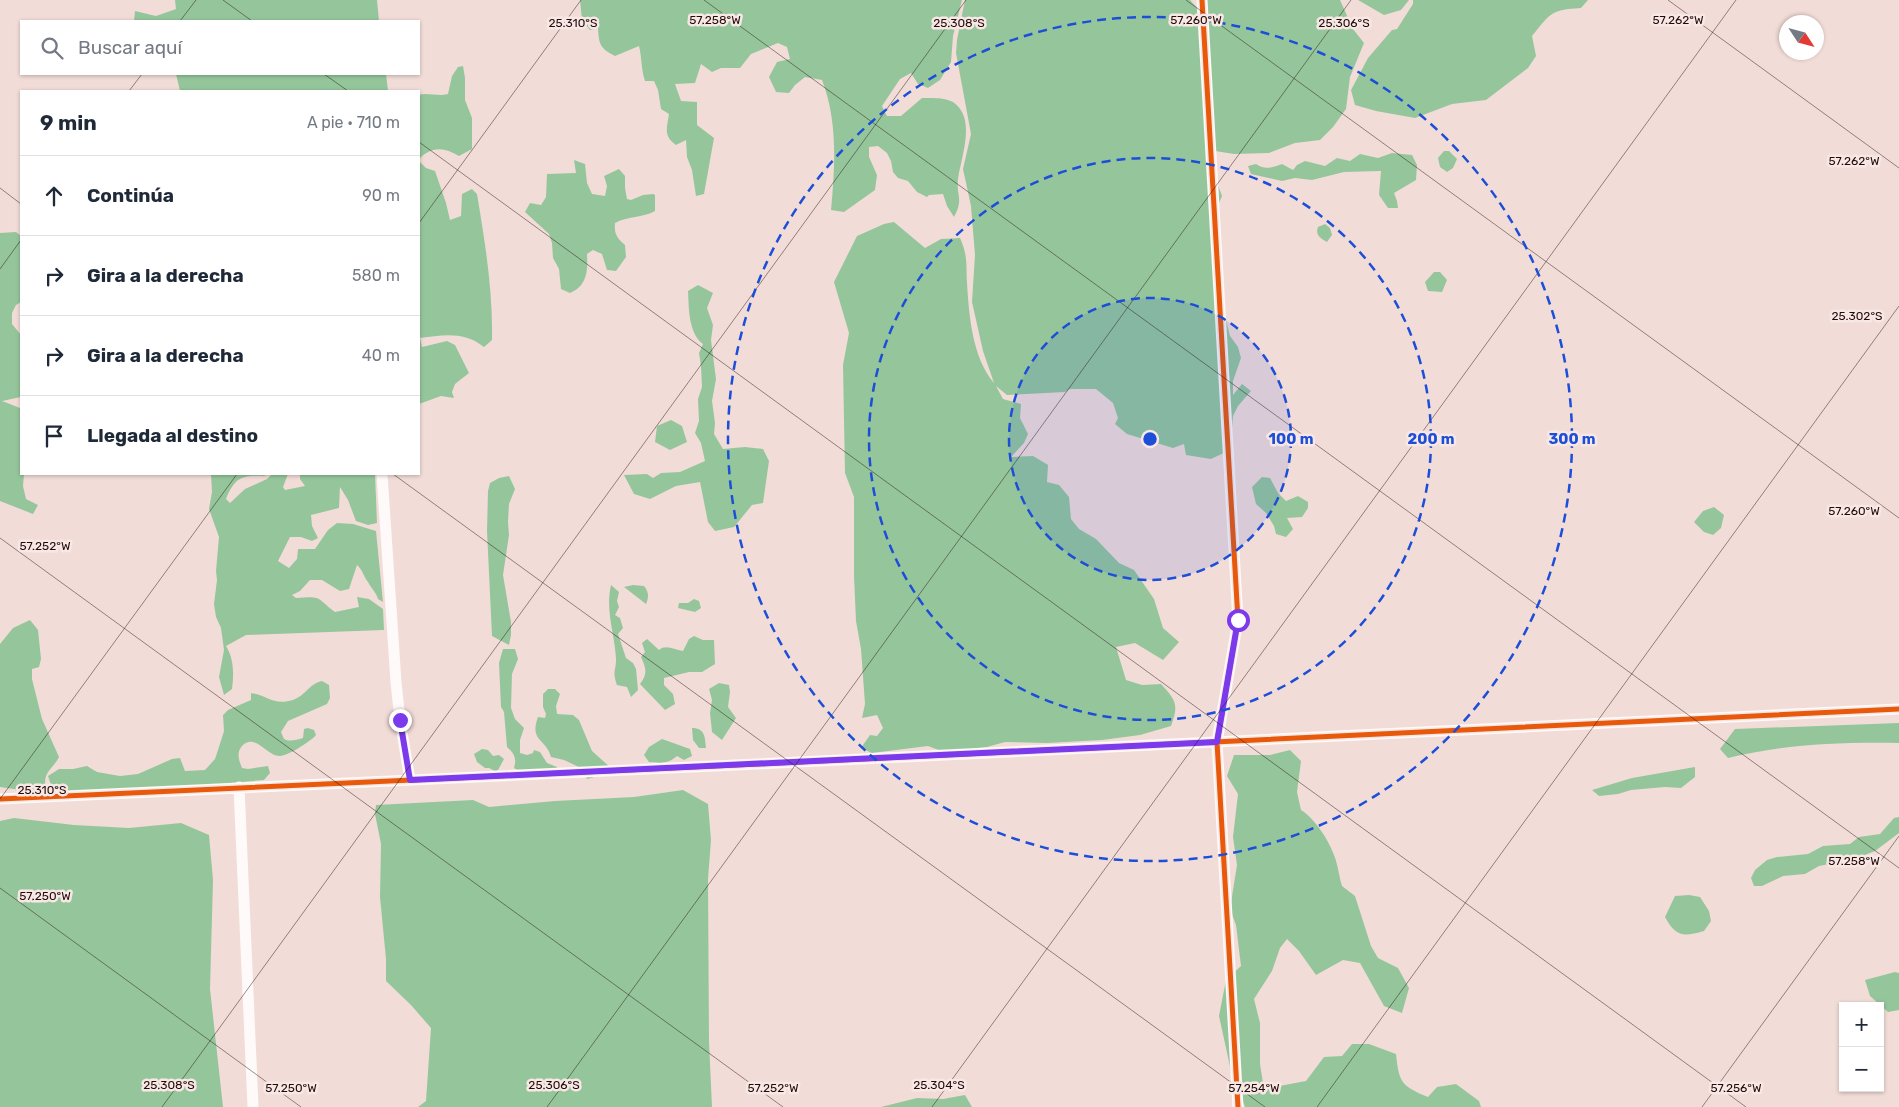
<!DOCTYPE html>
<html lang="es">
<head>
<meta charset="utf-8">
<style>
  :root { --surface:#fff; --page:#f6f6f7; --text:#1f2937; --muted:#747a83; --line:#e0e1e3 }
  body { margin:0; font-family:Rubik,sans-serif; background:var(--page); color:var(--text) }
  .controls { position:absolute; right:15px; bottom:15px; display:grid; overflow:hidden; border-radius:0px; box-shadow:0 1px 4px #0004 }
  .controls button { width:45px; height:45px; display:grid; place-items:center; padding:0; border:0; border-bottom:1px solid var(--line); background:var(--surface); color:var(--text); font:25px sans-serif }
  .compass { position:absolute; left:1779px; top:15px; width:45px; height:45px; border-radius:50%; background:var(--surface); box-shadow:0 1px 4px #0004; rotate:126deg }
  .stop { position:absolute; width:15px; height:15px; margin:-11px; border:4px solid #7c3aed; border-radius:50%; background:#fff }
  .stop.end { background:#7c3aed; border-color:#fff; box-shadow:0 1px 5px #0008 }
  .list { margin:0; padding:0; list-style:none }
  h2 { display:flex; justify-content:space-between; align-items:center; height:65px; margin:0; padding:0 20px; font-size:21px }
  h2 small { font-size:16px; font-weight:400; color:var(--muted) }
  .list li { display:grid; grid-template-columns:32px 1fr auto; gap:15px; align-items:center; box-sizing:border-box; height:80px; padding:0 20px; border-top:1px solid var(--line) }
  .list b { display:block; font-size:19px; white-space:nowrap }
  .list em { font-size:16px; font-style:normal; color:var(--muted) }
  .icon { flex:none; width:28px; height:28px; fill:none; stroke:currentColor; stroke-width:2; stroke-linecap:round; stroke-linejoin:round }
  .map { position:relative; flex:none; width:1899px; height:1107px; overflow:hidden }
  .search { position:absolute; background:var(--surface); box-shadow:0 1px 4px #0004; left:20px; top:20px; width:400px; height:55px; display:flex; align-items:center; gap:12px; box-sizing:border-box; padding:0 18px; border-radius:0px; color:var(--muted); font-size:19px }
  .panel { position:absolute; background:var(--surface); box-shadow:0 1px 4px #0004; left:20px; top:90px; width:400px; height:385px; border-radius:0px }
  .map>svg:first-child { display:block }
  .forest { fill:#95c69b }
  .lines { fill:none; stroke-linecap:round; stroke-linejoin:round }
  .minor { stroke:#fdfaf9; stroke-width:11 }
  .cycleway-casing { stroke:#f7e8e6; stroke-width:8 }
  .cycleway { stroke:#e8590c; stroke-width:5 }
  .route { stroke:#7c3aed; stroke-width:6 }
  .ticks { fill:none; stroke:#210a07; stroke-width:1; stroke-opacity:0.45 }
  .ring { fill:none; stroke:#1d4ed8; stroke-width:2.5; stroke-dasharray:9 6 }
  .ticks-label { font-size:12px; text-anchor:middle; fill:#210a07; stroke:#f7e8e6; stroke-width:5; stroke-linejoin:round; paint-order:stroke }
  .centre { fill:#1d4ed8; stroke:#f7e8e6; stroke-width:2.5 }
  .ring-label { font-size:15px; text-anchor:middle; font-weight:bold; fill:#1d4ed8; stroke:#f7e8e6; stroke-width:5; stroke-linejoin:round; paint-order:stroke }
</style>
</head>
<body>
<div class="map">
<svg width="1899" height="1107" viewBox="0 0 1899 1107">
  <rect width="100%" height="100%" fill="#f2dcd7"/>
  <path class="forest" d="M175,0H377L379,21H134L135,11L156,16L176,9Z
    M580,0H962L953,36L951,62L940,80L928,88L918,84L911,73L900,79L882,106L887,116H901L922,98C931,98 944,97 953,102C977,118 961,157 958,179C956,197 964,198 954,217L947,206L943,194L929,195L927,197L917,192L908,181L898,178L893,172L891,161L887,153L878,146L869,147V157L877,175L875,190L844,212L831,210C835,167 838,121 822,80L805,77L795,85L789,93L776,92L769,77L777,62L790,59L787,47L778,43L751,54L740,68H721L712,72L701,64L695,83L675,84L681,101L697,102V125L714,138L704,194L696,196L692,170L687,157L686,140L676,145C663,136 667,128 669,114L661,109L658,90L654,81H645C641,69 642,58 639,46L615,56C600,48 599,45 598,28L590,30L582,20Z
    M965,0H1190L1197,8L1199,0H1340L1353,29L1364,43L1350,77L1346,109L1333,127L1320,140L1295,143L1269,153L1234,154L1215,151L1213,172L1222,196L1217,208L1221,299L1230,336L1238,347L1241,358L1233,381V395L1242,384L1251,391L1238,406L1233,416L1230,450L1211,459L1186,455L1184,444L1173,448L1127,434L1115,424L1118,418L1113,403L1096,389H1070L1065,392L1007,395L996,386L1003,399L1021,404L1020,418L1028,434L1024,443L1011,457L1033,456L1048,465L1047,482L1059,485L1069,497L1071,519L1079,529L1096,539L1119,563L1134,570L1154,599L1163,628L1179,642L1163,660L1135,643L1116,647L1126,680L1142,685L1161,684C1176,700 1179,705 1171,726L1140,735L1102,740L1047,743L1005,742L987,747L944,752L928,746L872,753L861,748L870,735L877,736L883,728L877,715L862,718L865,704L861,649L856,621L854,576V497L845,473L843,365L849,333L834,282L857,236L884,224L894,222L925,248L941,239L960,238C968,256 966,264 967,283C969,315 972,357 994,383L983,351L972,302L975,255L971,206L963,169L971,134L956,53L957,40Z
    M1358,0H1409L1401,10L1384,15Z
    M1413,0H1588L1581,8C1550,10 1551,13 1532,36L1536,56L1528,68L1486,100L1452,104L1415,118L1376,111L1355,105L1351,90L1368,58L1392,30L1397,29L1413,4Z
    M463,66L465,78V100L472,118V149L459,156C444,147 432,146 419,159V95C428,92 438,97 448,94L452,76L458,67Z
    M176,74H386L388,91H180Z
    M1444,151H1449L1457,159L1453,168L1447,172L1440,167L1438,158Z
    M1392,153L1412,155L1417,165L1416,180L1394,193L1397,201L1398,208H1388L1379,195L1381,171L1344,172L1312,180L1295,178L1282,181L1251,174L1248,166L1256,164C1265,170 1271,168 1282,164L1293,170L1297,165L1305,161L1325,166L1337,158L1350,161L1360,154L1378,158Z
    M574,160L585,164L587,183L592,194L605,196L607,186L604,176L619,169L625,176V188L627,199L631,200L643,195L653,194L655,195V211C643,218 627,216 615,223C614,234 617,238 625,245L626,257L616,271L607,270L602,254L593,250L587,254C588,271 587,286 570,293L561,289L559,269L553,258L552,243L549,234L525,212L530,203L541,205L546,197L547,174L576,173Z
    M419,161L426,168L435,171L446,203L450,220L461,216L462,194L472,189L477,194C485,242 493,291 492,340L484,347C464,331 443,335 420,338L422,347L447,341L455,345L469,373L455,384L452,392L454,398L441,396L419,404Z
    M1325,224L1330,228L1332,235L1327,242C1320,238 1315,235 1318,227Z
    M16,232L21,236V302L16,305L12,313V324L21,335V397L2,401L20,408L21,411V474H24L23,486L26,499L38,505L33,514L0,501V233Z
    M1434,272H1440L1447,280L1442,292L1428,291L1425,282Z
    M698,285L713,293L707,308L713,325L711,340L716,379L712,401L715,423L714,434L723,449L745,447L763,449L769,461L763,503L752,505L734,527L715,531L708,522L700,482L676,486L650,499L634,494L624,475L647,474L653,478L661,473L680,472L705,461L701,443L695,433L699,421L698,399L702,387L701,366L699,353L703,344C688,333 689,307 688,291Z
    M671,420L682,426L687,442L670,450L655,442L657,426Z
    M211,474H264L265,476C242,475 235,477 226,499L230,503L245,489L267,479L272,474H288L283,487L285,490L305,486L300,479V474H375L377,523L368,525L356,521L348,500L340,487L339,508L311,515L312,526L318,538L312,541L301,537H290L278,561L289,568L297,559L298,549H315L328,530L337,523L353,524L376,531L383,602L378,599C376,592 371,588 368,582C363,576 363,570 357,565L349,589L340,591L322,580H310L300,591L292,595L296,598C323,596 315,597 335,612L359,607L357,597L369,599L383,609L384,630L246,635L226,646C234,659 234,674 232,689L224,695L219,677L224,650L221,628L216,617L214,604L217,580L216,571L219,537L209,509L212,492Z
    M509,476L515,489L509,504L508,522L509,535L503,575L511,622V635L509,645L492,636L487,531L488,491L490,483L499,478Z
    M1262,477L1270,478L1278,493L1286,501L1298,496L1308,502V508L1302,517L1287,518L1293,529L1286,537L1276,534L1274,526L1266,513L1256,504L1252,487Z
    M1714,507L1724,515L1721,528L1713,535L1704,532L1694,522L1703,511Z
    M611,585L619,592L617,601L619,607L615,615L620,618L623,628L618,634L626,658L633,663L636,669L638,690L631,697L627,687L617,685C612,670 616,672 616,659C615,634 605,611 611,585Z
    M633,585L644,586C649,592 649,597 646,604L624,587Z
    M694,599L699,601L701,608L695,612L678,608L679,603H688Z
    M30,620L38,630L41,659L39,667L32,669V679L42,719L59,757C53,769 42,773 46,787L27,791L0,787V644L13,628Z
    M694,636L703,640H714L715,664L702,672H689L664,678V685L673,694L675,704L665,710L640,684C648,674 646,668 641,657L645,652L642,643L647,639L659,650C666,644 674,650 683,651L689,639Z
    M503,649H515L518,659L512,674L511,708L515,719L524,728L520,740V753L527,755L533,753L534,750L540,752L547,763L557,767L556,772L527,776L514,768C517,758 514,753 507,747L504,712L501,707L499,663Z
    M322,681L329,685L330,698L327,704L288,721L281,732L284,739C290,742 296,740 303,738L304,729L308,728L314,730L316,735C311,741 288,756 280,756C267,757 255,732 242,746C236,753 239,760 242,768L248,769L268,766L270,773L264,780L206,785L59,792L51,785L48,776L59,769H73L87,766L97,772L120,776L138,774L172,759L180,758L185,771L205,770L215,759L218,750L224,731L223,715L228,710L251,700V693C267,695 273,706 293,700C305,696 310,683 322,681Z
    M719,683L729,685L730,692L728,707L736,718L722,740L712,732L710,713L712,700L709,689Z
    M548,689H555L560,694L556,706L557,714L573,715L579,720L592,751L611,768L602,775L587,779L583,769L564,760L551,757C546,738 529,742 538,717L545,718L546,714L543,707V694Z
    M1899,723V743C1841,742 1784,744 1728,758L1720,749L1735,729Z
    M692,728C705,728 705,737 706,748H699L693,740Z
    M662,739L690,749L692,756L684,760L677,756C668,764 661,763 649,762L644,755L649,747Z
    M482,749L488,750L493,756L499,755L504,759L498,770L495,771L489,768H485L477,762L474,754Z
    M1290,750L1301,761L1297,792L1301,810C1315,819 1328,839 1334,855C1338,865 1339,876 1342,886L1355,896L1371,946L1378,958L1398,968L1409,988L1402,1013L1384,1006L1360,963L1343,960L1316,975L1299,951L1287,939L1280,948L1272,971L1254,999L1260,1023V1064L1264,1089L1306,1081L1324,1057L1342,1056L1352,1044H1369L1396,1054C1399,1082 1401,1086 1428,1097L1437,1087L1456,1084L1479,1101L1481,1107H1245L1231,1071L1219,1016L1226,980L1241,966L1236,925L1230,909L1237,865L1233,837L1238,794L1227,776L1234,755H1270Z
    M1695,767V777L1681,788L1665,787L1631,790L1618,794L1599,796L1592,790L1632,778Z
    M683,790L708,804L711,840L708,879L709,1042L712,1107H418L426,1101L431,1028L411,1005L386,981V959L380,897L381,844L375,814L376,805L473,800L489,807L555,801L634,797Z
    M1899,817V833L1875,851L1855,859L1819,866L1805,874L1783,876L1762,886H1754L1751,878L1755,870L1767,860L1777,857L1808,854L1823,846L1850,844L1859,837L1880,834L1894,818Z
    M14,818L74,825L129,828L181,823L209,835L213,880L210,989L223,1107H0V821Z
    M1689,895L1700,897L1709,911L1711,921L1704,931C1683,937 1676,937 1665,917L1675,896Z
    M1895,972L1899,973V1010L1888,1012L1870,996L1865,980Z
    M965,1095L972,1107H881L917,1098L943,1099Z"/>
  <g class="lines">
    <path class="minor" d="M1202,0L1238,620L1217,742L1238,1107
      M382,474L396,682L400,720L410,780
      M239,787L253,1107
      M0,799L757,764L1899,709"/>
    <g class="cycleway-casing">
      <path id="cycleway" d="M1202,0L1238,620L1217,742L1238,1107
        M0,799L757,764L1899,709"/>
    </g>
    <use href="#cycleway" class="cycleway"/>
  </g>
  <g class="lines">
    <path class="route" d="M400,720L410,780L1217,742L1238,620"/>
  </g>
  <path class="ticks" d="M223,0L252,21M704,0L1899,868M1186,0L1899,518M1668,0L1899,168M180,21L196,0M324,74L348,91M129,91L142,74M419,142L1746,1107M0,188L21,204M419,223L581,0M0,269L21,240M393,474L1265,1107M0,538L783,1107M0,799L237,474M0,888L301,1107M162,1107L966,0M547,1107L1351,0M932,1107L1736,0M1317,1107L1899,306M1702,1107L1899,836"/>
  <circle cx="1150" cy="439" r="141" fill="#1d4ed8" fill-opacity=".12"/>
  <g class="ring">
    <circle cx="1150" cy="439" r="141"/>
    <circle cx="1150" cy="439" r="281"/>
    <circle cx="1150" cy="439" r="422"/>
  </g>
  <g class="ticks-label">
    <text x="715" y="24">57.258°W</text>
    <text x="1196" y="24">57.260°W</text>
    <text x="1678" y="24">57.262°W</text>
    <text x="573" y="27">25.310°S</text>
    <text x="959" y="27">25.308°S</text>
    <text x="1344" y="27">25.306°S</text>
    <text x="1854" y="165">57.262°W</text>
    <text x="1857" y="320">25.302°S</text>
    <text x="1854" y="515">57.260°W</text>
    <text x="45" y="550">57.252°W</text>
    <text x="42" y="794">25.310°S</text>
    <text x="1854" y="865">57.258°W</text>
    <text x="45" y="900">57.250°W</text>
    <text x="169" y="1089">25.308°S</text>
    <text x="554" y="1089">25.306°S</text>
    <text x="939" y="1089">25.304°S</text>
    <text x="291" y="1092">57.250°W</text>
    <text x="773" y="1092">57.252°W</text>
    <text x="1254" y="1092">57.254°W</text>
    <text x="1736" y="1092">57.256°W</text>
  </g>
  <circle cx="1150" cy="439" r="8" class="centre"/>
  <g class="ring-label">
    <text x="1291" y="444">100 m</text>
    <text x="1431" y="444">200 m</text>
    <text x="1572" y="444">300 m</text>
  </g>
</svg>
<div class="controls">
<button>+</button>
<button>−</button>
</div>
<svg class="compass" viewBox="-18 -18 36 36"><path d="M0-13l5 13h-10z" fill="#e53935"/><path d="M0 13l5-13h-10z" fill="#747a83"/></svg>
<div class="stop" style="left:1238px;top:620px"></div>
<div class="stop end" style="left:400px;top:720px"></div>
<div class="search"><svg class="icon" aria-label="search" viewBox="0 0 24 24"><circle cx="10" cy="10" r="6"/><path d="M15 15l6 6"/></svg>Buscar aquí</div>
<section class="panel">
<h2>9 min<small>A pie · 710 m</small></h2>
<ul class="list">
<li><svg class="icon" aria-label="ahead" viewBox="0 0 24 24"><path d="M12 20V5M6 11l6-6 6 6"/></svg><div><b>Continúa</b></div><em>90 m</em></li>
<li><svg class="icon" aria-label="right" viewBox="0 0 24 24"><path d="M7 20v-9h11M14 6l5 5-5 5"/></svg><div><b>Gira a la derecha</b></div><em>580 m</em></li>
<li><svg class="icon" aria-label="right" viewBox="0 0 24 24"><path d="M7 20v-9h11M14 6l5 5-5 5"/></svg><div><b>Gira a la derecha</b></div><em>40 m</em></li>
<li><svg class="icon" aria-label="arrive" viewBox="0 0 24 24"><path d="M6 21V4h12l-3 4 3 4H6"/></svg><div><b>Llegada al destino</b></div></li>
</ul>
</section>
</div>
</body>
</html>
